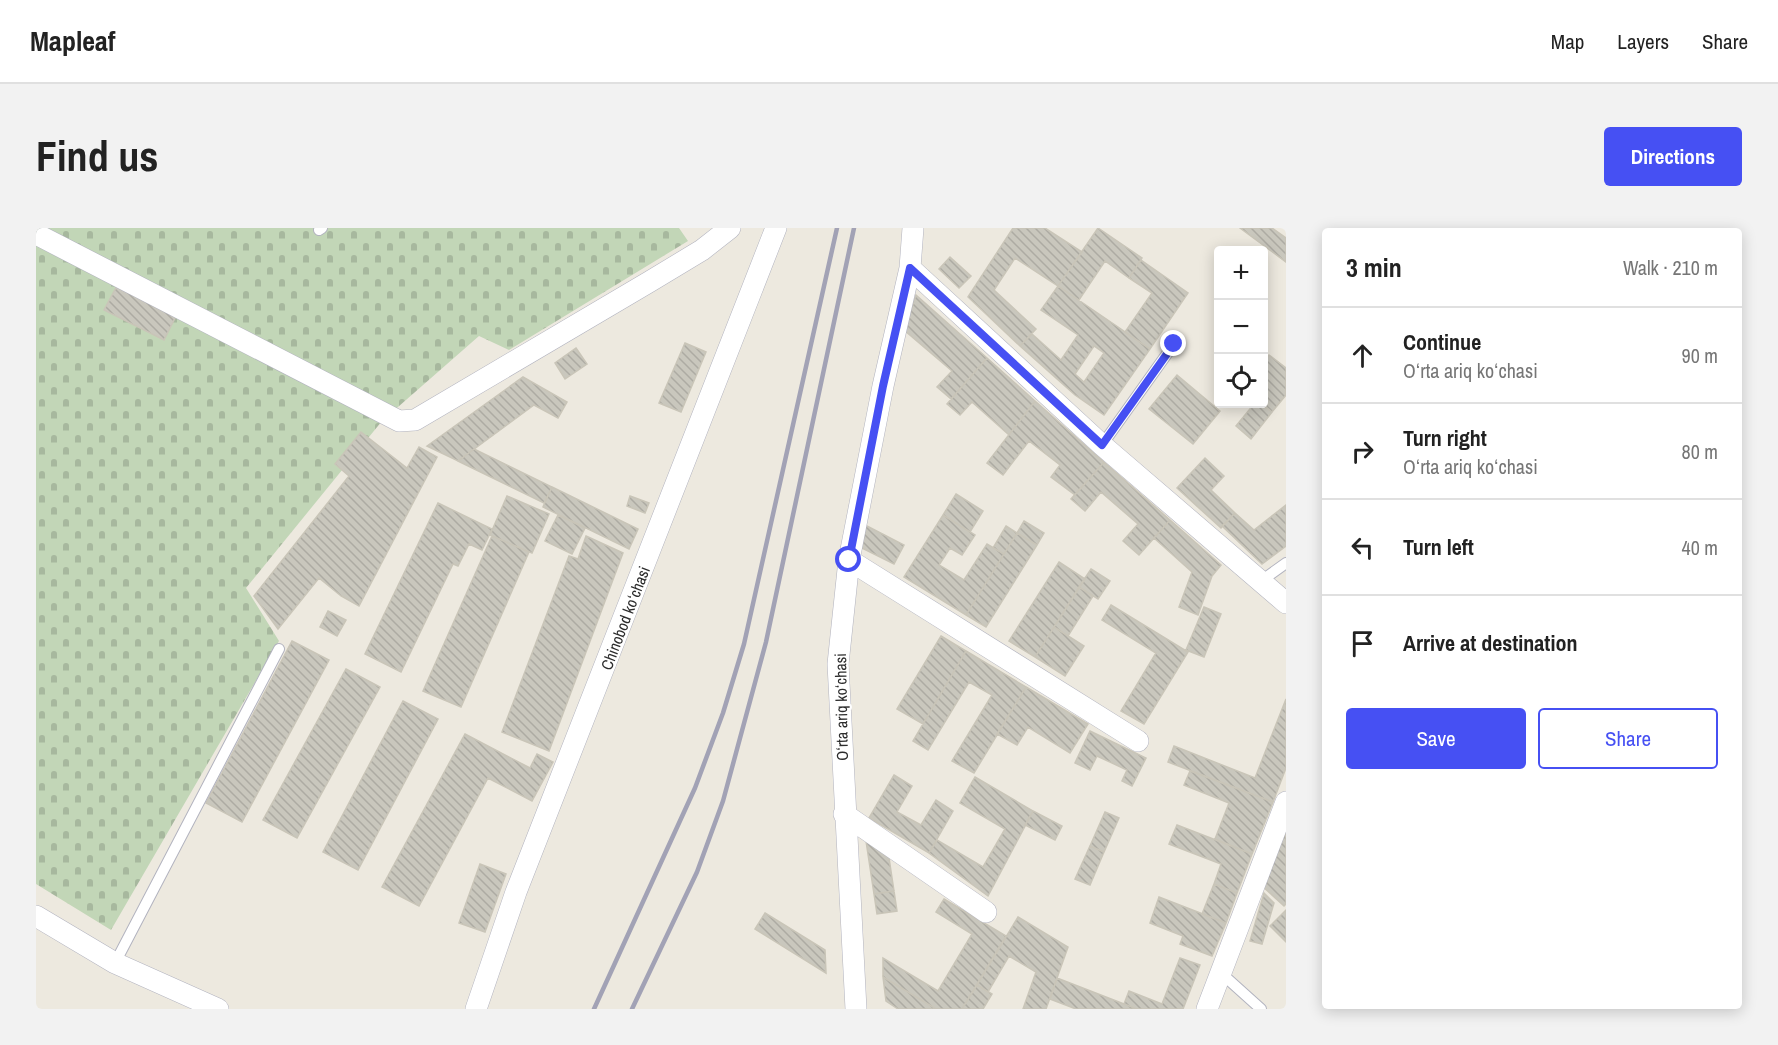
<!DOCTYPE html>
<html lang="en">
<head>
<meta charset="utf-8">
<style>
  :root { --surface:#fff; --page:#f2f2f2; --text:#222; --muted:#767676; --line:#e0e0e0; --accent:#4650f3 }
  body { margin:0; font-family:"Archivo Narrow",sans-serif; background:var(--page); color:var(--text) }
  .controls { position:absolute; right:18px; top:18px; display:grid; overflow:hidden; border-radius:6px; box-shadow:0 3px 15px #0003 }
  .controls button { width:54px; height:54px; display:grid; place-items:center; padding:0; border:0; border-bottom:2px solid var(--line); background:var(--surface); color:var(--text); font:30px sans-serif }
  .stop { position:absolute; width:18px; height:18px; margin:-14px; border:4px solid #4650f3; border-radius:50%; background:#fff }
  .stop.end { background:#4650f3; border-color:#fff; box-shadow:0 2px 6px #0008 }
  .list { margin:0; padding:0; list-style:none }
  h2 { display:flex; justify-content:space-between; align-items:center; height:78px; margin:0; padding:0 24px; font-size:26px }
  h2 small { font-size:20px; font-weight:400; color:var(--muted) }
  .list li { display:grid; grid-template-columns:39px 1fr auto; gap:18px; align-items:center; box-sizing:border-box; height:96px; padding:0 24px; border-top:2px solid var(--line) }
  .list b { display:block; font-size:22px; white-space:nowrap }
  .list p { margin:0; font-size:20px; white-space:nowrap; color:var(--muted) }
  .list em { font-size:20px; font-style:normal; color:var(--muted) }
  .actions { display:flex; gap:12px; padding:18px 24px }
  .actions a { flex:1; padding:14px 0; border:2px solid var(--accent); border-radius:6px; text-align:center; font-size:21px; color:var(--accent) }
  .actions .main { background:var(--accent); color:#fff }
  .icon { flex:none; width:33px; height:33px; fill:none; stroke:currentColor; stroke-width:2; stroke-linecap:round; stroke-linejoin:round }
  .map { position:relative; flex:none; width:1250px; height:781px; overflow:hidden; border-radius:6px }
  header { display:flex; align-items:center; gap:36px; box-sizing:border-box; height:84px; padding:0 30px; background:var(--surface); border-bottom:2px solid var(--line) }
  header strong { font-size:28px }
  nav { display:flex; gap:33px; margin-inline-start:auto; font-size:21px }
  .intro { display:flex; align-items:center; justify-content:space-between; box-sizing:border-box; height:144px; padding:0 36px }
  h1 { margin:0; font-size:42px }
  .button { padding:15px 27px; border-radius:6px; background:var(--accent); color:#fff; font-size:21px; font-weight:700 }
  main { display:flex; gap:36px; padding:0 36px }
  aside { flex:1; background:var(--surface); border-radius:6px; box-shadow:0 3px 15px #0003 }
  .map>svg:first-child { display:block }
  .cemetery { fill:url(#cemetery-stones) }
  .building { fill:url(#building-back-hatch); stroke:#c9c5b8; stroke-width:1.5; fill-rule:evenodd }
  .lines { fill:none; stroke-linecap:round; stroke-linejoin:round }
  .lane-casing { stroke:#b2b3bf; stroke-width:12 }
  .street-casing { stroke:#b2b3bf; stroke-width:22 }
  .lane { stroke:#fff; stroke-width:10 }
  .street { stroke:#fff; stroke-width:21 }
  .rail { stroke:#a2a2b5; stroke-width:4.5 }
  .route { stroke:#4650f3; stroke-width:8 }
  .labels { text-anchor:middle; stroke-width:4.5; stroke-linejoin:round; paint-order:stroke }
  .street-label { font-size:16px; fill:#2c2c2c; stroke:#fff }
</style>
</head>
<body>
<header>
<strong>Mapleaf</strong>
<nav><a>Map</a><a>Layers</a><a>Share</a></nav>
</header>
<div class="intro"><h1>Find us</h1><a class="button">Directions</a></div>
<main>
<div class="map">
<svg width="1250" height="781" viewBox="0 0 1250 781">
  <defs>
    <pattern id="cemetery-stones" width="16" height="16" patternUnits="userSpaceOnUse" patternTransform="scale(1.5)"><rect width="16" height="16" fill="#c2d6b7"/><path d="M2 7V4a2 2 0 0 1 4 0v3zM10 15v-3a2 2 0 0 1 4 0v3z" fill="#a7b89e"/></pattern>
    <pattern id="building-back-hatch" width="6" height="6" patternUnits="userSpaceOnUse" patternTransform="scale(1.5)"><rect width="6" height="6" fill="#c9c7bd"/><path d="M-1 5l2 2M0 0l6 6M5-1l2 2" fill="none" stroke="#adaba3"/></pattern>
  </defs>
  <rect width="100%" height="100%" fill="#ede9df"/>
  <path class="cemetery" d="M0,0H643L652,13L473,122L443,108L346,193L210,360L243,413L75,702L0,656Z"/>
  <path class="building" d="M977,0H1009L1046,24L1022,58L979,30L958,62L1000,101L984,118L932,69Z
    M1062,0L1106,30L1093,50L1069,33L1043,72L1022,58Z
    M1204,0H1236L1250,10V34Z
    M914,29L935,48L923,60L903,41Z
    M1105,32L1152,65L1114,121L1089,104L1116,65L1093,50Z
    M82,56L141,86L128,112L68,82Z
    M1022,58L1114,121L1068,187L1039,167L984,118L996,106L1025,132L1042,107L1005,82ZM1058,118L1068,125L1048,154L1039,146Z
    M880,67L951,130L915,171L901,159L916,143L868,102Z
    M649,115L670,124L645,184L623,175Z
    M540,120L551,136L529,151L519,135Z
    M1233,127L1250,140V167L1236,184L1226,176L1228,134Z
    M951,130L999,173L973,207L936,174L924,187L911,176Z
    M1141,147L1184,183L1157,216L1113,181Z
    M487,149L531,174L522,190L498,177L422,233L391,218Z
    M999,173L1068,234L1039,267L1015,249L1024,237L993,213L967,247L951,235Z
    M1218,176H1226L1236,184L1215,211L1200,198Z
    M325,204L371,240L383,219L401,229L323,378L305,368L283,350L242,401L218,368L313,248L299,236Z
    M438,221L516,259L508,275L422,233Z
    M1169,230L1188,248L1175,262L1199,285L1185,300L1141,260Z
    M1068,234L1134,292L1103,327L1087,313L1102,296L1065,264L1049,283L1035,271Z
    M516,259L602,301L593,321L507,279Z
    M920,266L947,283L934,304L907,287Z
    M471,268L513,286L496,325L454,307Z
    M594,268L613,275L609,285L591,278Z
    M402,275L456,301L446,322L433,316L422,338L417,336L365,444L329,426Z
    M1250,277V318L1226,336L1186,298L1199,285L1218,302Z
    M522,287L549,300L536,326L509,313Z
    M907,287L939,307L926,327L914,320L903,337L928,352L951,316L968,326L930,387L868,349Z
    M1134,292L1185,337L1176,348L1162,387L1143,379L1156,344L1118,310Z
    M988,293L1008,305L1001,317L981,305Z
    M829,297L868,317L858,336L826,320Z
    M970,298L981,305L968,326L957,320Z
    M981,305L1001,317L950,399L930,387Z
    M456,308L493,324L425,479L387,463Z
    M550,308L587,325L513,523L466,504L533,328L542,331Z
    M1023,334L1049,351L999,429L973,413Z
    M1055,341L1074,353L1062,371L1043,359Z
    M1043,359L1057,368L1032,408L1018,399Z
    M1075,377L1152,424L1108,496L1085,483L1120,425L1066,392Z
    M1168,379L1185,386L1168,429L1150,422Z
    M292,383L310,392L301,408L284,399Z
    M1018,399L1048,418L1029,448L999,429Z
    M905,408L930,423L887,496L861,481Z
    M256,413L293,432L206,594L170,575Z
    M930,423L990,459L938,545L916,533L956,467L933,454L892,522L877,513Z
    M310,441L344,459L261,610L227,592Z
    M990,459L1052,496L1034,525L992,499L981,517L961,506Z
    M1250,471V540L1237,574L1132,534L1138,518L1219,550Z
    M367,473L402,491L322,642L287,624Z
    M1054,503L1110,530L1096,558L1086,553L1091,542L1061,528L1054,542L1039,535Z
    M429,506L494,540L501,526L517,534L496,573L452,550L383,678L346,659Z
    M1154,543L1237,574L1216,626L1179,611L1193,575L1148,557Z
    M858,547L876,558L861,584L885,597L900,572L917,583L893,625L833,590Z
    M939,549L997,583L952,668L893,625L901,612L947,639L969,601L924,575Z
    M997,583L1026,598L1019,612L989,597Z
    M1069,584L1083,590L1068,624L1054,618Z
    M1141,597L1216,626L1201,665L1178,656L1185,636L1133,616Z
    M1250,600V676L1248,678L1223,655Z
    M830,613L853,630L858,663L838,666Z
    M1054,618L1068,624L1054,657L1039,651Z
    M444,636L470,646L449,704L423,695Z
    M1178,656L1201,665L1190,695L1166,686Z
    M858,663L861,683L841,686L838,666Z
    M1228,665L1238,675L1226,716L1214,713Z
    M1123,669L1190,695L1176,728L1144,716L1147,708L1114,695Z
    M908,671L970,708L926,781H900L847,749V730L902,763L936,706L900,684Z
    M1250,682V714L1234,698Z
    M729,685L789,722L790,745L719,701Z
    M982,689L1032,719L1010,781H987L1000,744L973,728L952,764L941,757Z
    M1144,730L1164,737L1147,781H1101L1088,776L1093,763L1126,776Z
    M847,749L900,781H862L850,773Z
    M1021,750L1088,776L1101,781H1040L1014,771Z
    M941,757L956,766L947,781H926Z"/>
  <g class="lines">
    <g class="lane-casing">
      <path id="lane" d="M283,2L286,0
        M1066,217L1138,116
        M1225,353L1250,335
        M79,735L243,421
        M1185,745L1225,781"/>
    </g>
    <g class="street-casing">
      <path id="street" d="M0,6L363,193L379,192L613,54L666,22L694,0
        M874,40L1066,217L1250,375
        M813,332L1102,513
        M808,586L950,684
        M0,688L79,735L182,781
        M440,781L480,664L740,0
        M820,781L802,436L813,332L847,158L874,40L877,0
        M1171,781L1250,574"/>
    </g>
    <use href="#lane" class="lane"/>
    <use href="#street" class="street"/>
    <path class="rail" d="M558,781L659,560L687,485L708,416L801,0
      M596,781L661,644L687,573L730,414L818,0"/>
  </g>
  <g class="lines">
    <path class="route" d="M813,332L847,158L874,40L1066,217L1138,116"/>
  </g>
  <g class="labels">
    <g class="street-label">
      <text transform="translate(589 390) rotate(-69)" y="6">Chinobod koʻchasi</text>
      <text transform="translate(805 479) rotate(-91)" y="6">Oʻrta ariq koʻchasi</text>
    </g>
  </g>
</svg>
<div class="controls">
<button>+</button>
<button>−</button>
<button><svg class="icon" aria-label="locate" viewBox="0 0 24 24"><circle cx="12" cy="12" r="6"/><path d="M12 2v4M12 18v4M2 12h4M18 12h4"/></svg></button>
</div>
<div class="stop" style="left:813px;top:332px"></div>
<div class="stop end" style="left:1138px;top:116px"></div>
</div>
<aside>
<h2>3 min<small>Walk · 210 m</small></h2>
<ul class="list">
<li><svg class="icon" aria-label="ahead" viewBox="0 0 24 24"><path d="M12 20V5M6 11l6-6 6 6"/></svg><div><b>Continue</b><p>Oʻrta ariq koʻchasi</p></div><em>90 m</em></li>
<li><svg class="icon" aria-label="right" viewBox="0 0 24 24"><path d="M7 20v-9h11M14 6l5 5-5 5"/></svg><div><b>Turn right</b><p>Oʻrta ariq koʻchasi</p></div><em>80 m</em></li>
<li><svg class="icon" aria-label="left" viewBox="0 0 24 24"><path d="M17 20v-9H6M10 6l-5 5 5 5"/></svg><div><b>Turn left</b></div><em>40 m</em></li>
<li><svg class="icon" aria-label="arrive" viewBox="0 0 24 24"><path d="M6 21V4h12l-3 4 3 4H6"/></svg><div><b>Arrive at destination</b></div></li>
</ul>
<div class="actions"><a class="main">Save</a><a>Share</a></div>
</aside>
</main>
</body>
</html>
